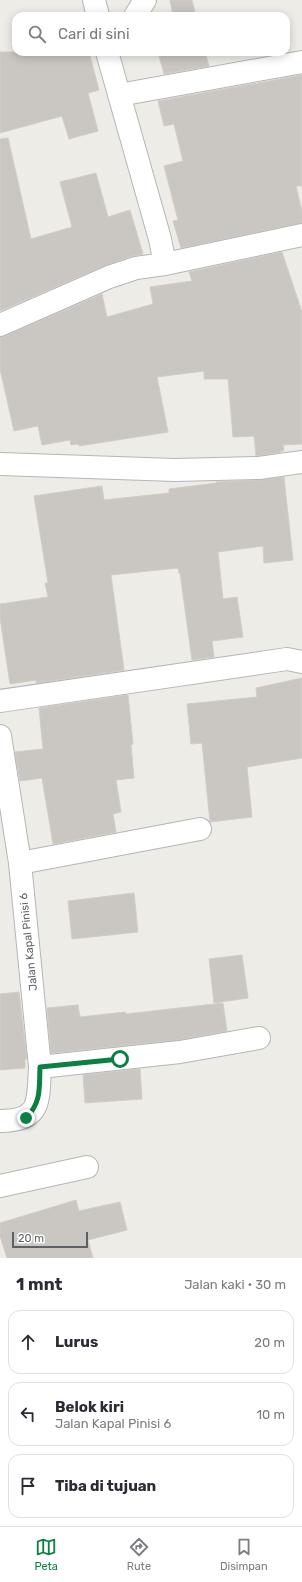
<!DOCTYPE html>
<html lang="id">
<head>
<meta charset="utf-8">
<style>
  :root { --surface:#fff; --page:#f7f7f7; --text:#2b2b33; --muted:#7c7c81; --line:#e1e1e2; --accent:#0b8043 }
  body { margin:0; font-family:Rubik,sans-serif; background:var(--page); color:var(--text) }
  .scale { position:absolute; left:12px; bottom:10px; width:76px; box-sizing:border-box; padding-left:4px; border:2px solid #5d6165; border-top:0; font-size:11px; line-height:14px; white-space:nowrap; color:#5d6165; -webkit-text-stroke:3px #fff; paint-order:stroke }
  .stop { position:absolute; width:12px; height:12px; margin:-9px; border:3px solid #0b8043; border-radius:50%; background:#fff }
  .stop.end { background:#0b8043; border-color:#fff; box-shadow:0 1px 4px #0008 }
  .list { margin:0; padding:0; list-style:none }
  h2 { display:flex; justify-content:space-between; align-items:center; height:52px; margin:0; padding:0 16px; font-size:17px }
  h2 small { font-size:13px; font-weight:400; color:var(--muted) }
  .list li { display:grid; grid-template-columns:26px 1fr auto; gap:12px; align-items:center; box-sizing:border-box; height:64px; margin:0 8px 8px; padding:0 8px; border:1px solid var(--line); border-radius:12px }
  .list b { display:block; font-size:15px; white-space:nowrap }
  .list p { margin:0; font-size:13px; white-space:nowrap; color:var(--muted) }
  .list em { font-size:13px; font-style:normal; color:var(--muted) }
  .icon { flex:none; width:22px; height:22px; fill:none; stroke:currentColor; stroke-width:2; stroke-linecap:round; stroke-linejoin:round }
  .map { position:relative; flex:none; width:302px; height:1258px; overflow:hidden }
  .search { position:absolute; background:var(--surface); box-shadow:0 2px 10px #0003; left:12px; right:12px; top:12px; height:44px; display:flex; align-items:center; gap:10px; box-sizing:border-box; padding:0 14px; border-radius:12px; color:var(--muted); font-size:15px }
  .sheet { height:268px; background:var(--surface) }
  nav { display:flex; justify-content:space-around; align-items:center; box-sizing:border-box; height:56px; border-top:1px solid var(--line); background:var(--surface); font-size:11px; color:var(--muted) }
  nav a { display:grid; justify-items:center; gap:2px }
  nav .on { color:var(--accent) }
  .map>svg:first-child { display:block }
  .building { fill:#cac7c2; stroke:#d3cdc4 }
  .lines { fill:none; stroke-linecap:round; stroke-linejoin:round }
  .minor-casing { stroke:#b3b6b9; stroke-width:24 }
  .minor { stroke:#fff; stroke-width:22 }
  .route { stroke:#0b8043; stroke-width:5 }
  .labels { text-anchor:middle; stroke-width:3; stroke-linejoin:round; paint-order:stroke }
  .street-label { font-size:11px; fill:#5d6165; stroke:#fff }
</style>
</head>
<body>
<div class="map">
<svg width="302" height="1258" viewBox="0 0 302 1258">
  <rect width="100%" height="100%" fill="#eeece6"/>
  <path class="building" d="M170,0H192L196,16H171L173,15Z
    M0,52H89L99,90L88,93L98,131L69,139L62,116L0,133Z
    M158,52H205L209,66L164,74Z
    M302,75V186H296L302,211V223L181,248L173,221L178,220L164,166L183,161L174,124L164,126L158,101Z
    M8,138L31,239L72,227L60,182L96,173L108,217L130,210L143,254L132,256L104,266L0,311V139Z
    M282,252L302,312V444L283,445L284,451H281V452L256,456L254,436L233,437L228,379H204V371L157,377L168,432L79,446L78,444L71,445L70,440L42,445L38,426L14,431L0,369V337L5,336L102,294L107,317L153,304L150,287L192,281L189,272Z
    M284,477L293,560L264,563L263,546L218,552L223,599L237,597L243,637L212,641L214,657L192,660L180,573H179L178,568L111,575L124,670L36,683V680L10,684L0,618V604L48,597L45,583H48L34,496L102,486L104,500L169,493V489L216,483V482L259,480Z
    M302,678V758L247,767L252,817L210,822L202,743L191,744L187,704L257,697L256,688Z
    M128,695L133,744L131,745L134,778L116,780L121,812L113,814L116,832L53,844L42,778L20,781L15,752L43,749L39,708Z
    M134,893L138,932L72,939L68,901Z
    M242,955L248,998L214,1003L209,959Z
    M19,992L27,1059H25V1068L0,1070V994Z
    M223,1003L227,1031L178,1040L51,1053L47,1008L78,1005L80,1017L125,1012L126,1014Z
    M140,1069L142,1099L85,1103L83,1075Z
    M76,1200L79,1211L120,1202L127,1230L88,1240L93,1258H7L0,1236V1223Z"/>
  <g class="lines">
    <g class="minor-casing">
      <path id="minor" d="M94,0L98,16
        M135,16L145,0
        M119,95L302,62
        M165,264L302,235
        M0,325L109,277L136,268L165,264L160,239L107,52
        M0,464L175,470L259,468L302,462
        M0,701L287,659L302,662
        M0,736L20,863L40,1067C38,1101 42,1121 0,1121
        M20,863L200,829
        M40,1067L180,1052L259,1038
        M0,1186L87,1167"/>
    </g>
    <use href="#minor" class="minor"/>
  </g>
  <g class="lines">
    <path class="route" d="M26,1118C42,1102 39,1087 40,1067L120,1059"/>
  </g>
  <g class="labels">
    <g class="street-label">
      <text transform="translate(28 942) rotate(-96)" y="4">Jalan Kapal Pinisi 6</text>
    </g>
  </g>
</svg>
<div class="scale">20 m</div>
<div class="stop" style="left:120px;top:1059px"></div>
<div class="stop end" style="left:26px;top:1118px"></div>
<div class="search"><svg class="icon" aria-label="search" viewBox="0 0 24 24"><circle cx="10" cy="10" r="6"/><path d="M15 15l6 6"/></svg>Cari di sini</div>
</div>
<section class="sheet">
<h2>1 mnt<small>Jalan kaki · 30 m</small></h2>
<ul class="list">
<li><svg class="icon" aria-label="ahead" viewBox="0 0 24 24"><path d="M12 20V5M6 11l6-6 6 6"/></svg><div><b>Lurus</b></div><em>20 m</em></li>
<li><svg class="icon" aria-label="left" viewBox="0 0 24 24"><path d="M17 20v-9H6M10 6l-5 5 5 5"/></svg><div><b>Belok kiri</b><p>Jalan Kapal Pinisi 6</p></div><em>10 m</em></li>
<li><svg class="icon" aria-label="arrive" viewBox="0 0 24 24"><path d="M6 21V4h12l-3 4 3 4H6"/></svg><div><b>Tiba di tujuan</b></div></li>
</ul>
</section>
<nav>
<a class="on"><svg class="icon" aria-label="map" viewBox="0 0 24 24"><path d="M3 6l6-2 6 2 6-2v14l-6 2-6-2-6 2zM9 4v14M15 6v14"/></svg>Peta</a>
<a><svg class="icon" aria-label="directions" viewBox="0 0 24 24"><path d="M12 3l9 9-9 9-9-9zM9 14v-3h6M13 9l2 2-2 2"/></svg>Rute</a>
<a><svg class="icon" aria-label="saved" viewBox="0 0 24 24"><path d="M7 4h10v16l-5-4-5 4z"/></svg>Disimpan</a>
</nav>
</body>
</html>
